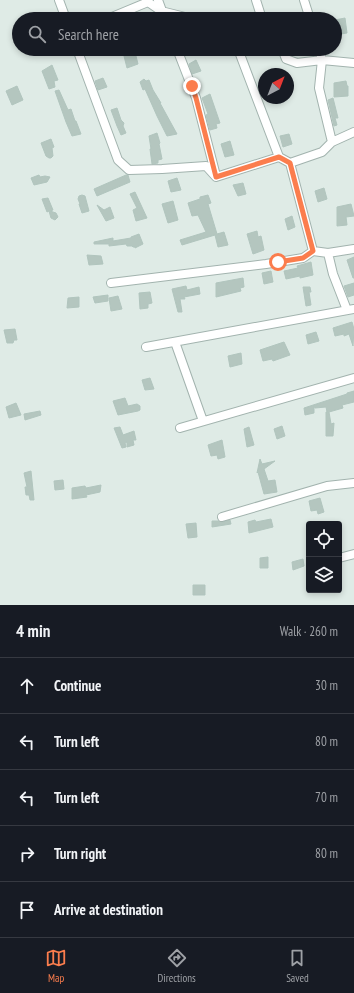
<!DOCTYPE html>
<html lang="en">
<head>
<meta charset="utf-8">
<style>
  :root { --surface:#171b24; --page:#242831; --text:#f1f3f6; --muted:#9ea1a6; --line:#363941; --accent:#fb7d4d }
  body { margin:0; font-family:"PT Sans Narrow",sans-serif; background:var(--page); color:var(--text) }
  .controls { position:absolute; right:12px; bottom:12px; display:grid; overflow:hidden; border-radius:4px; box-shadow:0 2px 6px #0003 }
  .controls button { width:36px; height:36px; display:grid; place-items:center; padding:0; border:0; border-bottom:1px solid var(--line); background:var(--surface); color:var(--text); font:20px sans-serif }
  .compass { position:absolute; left:258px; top:68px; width:36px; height:36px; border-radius:50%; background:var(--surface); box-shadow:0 2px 6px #0003; rotate:42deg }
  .stop { position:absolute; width:12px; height:12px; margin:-9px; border:3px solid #fb7d4d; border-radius:50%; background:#fff }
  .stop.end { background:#fb7d4d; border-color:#fff; box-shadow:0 1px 4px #0008 }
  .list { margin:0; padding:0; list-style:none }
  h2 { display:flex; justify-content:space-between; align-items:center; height:52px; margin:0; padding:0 16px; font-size:17px }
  h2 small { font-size:13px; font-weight:400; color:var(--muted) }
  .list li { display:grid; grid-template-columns:26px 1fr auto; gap:12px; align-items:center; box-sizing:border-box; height:56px; padding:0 16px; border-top:1px solid var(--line) }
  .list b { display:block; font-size:15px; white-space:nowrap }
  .list em { font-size:13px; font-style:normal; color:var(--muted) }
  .icon { flex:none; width:22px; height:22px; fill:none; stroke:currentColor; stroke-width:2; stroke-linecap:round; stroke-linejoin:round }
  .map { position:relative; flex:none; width:354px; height:605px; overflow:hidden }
  .search { position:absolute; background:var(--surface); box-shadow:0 2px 6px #0003; left:12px; right:12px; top:12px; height:44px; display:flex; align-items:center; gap:10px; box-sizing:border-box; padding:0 14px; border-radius:22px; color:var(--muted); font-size:15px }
  .sheet { height:332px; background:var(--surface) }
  nav { display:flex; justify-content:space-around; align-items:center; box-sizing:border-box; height:56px; border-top:1px solid var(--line); background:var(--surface); font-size:11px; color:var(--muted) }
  nav a { display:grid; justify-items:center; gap:2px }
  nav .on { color:var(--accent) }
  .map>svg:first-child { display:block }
  .building { fill:#b4c6bf; stroke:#b1c5be }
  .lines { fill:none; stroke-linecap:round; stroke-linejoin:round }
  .minor-casing { stroke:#a2b3ae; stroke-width:10 }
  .minor { stroke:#fff; stroke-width:8 }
  .route { stroke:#fb7d4d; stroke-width:5 }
</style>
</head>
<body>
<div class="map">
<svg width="354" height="605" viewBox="0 0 354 605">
  <rect width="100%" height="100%" fill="#dfebe6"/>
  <path class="building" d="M345,18L347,33L341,34L340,32L336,33L335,20Z
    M135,52L138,64L127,68L124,56Z
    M196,60L201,71L192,74L189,64Z
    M52,65L58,80L54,81L55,87L49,89L42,71Z
    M103,78L107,87L98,90L95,81Z
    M144,79L146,81L149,80L153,90L161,103H160L177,134L167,136L157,116L145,89L143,90L140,82Z
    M346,81L347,86H348V96L334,97V83Z
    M17,86L23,100L12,105L6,91Z
    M59,90L68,110L71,109L75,121H76L81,134L72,136L66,122L55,91Z
    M210,94L220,123L216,124L217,128L210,130L206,115L208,114L202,98Z
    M333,98L338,118H335L337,125L334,126L328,100Z
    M117,108L121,120L124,123L123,126L126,133L121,135L117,126L111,110Z
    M157,133L160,143L159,144L162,159L158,160V163L152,164L150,149H151L149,136Z
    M289,134L292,144L283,147L280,136Z
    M51,139L54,147L52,148L53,156L51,158H49L46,156L41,143Z
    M230,141L234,155L225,157L221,144Z
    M39,175L40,177L45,176L50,177L47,182L34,185L31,178Z
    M126,175H128L130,182L97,196L94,189Z
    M177,178L181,190L171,192L168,181Z
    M243,183L246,194L238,196L233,185Z
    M324,188L327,199L318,202L315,191Z
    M135,192L147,218L136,221L133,210L137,208L130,194Z
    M82,195L85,196L89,211L82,213L79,204H80L78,199L79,196Z
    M208,195L211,203L208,204L217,234L224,232L228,245L218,247L215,235L182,245L180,240L206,232L198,215L192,216L188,203L200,199V197Z
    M48,198L53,210L50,211L56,213L58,217L55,220L51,218L49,211L47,212L42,199Z
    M173,201L178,220L168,223L162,204Z
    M351,204L354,216L346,217L347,225L337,226V207Z
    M97,205L104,210L110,207L114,218L106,221Z
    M292,216L295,227L288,230L285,219Z
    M257,231L258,237L261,236L264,250L253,254L247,234Z
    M139,234L143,244L135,248V247H133L132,246H127L126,244L109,246V244H94V242L113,238V241L131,238V237Z
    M87,255L101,256L103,264L89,265Z
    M354,257V278H353L347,260Z
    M311,262L313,275L300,278V276L286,279L284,271L298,268L297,266Z
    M271,271L273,282L264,284L262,273Z
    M243,278L244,287L240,288L241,291L216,297V283Z
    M354,283V295L348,297L344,286Z
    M186,286L187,290L199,287L200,294L184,297L185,299H180L182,312H178L172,289Z
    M303,287H310L311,292H309L311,305L306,306Z
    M150,292L152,303L148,304V308L140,309L139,293Z
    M108,295V301L95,303L93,297Z
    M118,296L122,309L111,311L109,298Z
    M79,297V307L67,308L68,298Z
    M352,322L354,329L353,346L349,334L344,336V334L335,336L333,328Z
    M15,329L17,340H14L13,343H7L4,330Z
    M316,332L319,341L308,344L306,335Z
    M284,342L290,355L273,361L272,359L263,361L260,350Z
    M241,353L242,364L230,367L228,356Z
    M150,378L154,389L145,390L142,380Z
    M354,391V402L342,405L343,408L329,412L331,424L334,423L333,436H326V412H327L326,407L315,408L314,406V413L305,415L304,408L347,394V393Z
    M125,398L128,406L137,404L140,406V410L138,411L118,415L113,401Z
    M16,403L21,415L9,418L6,407Z
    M40,411L41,415L25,420L24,414Z
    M282,426L285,436L277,439L274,429Z
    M120,427L123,435L134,431L136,440H133L134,445L127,447V442L125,443L126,447L122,448L114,428Z
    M249,427L254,445L247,447L244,429Z
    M222,440L225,457L218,459L217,455L211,456L208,445Z
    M260,459L262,464L275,461L264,469L268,481L275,480L277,492L264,494L258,472L257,473Z
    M31,471L34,500H30L29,495H26L25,487H27L24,473Z
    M63,480L64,489L55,490L54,481Z
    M101,485L100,492L86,495L87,497L72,499V488L85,486L86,488Z
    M320,498L324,512L318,514L317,510L311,511L309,501Z
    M271,519L273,527L249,533L248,522L255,520L256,522Z
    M230,520L231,524L212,527V521H218L223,522Z
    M196,523L197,537L188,538L186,524Z
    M268,557V568H260V558Z
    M303,559L304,566L293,570L292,562Z
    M193,585H205V595H193Z"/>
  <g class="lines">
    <g class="minor-casing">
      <path id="minor" d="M59,0L66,19
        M158,0L165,19
        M256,0L262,19
        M304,0L310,19
        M107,19L148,2L161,11L193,19
        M77,49L118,160L129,170L162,169L206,166L216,177L279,157
        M177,49L196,98L216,176
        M238,49L279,157L290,163
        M282,49L286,59L297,63L322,60L354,63
        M319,49L322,60L319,88L332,142
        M313,251L290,163L322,152L332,142L354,132
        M328,253L354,249
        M111,283L266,264L303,258L313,251L328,253L333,274L347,310
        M175,342L203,421
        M146,347L354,309
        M180,428L354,378
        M222,517L327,486L354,483
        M339,558L354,554"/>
    </g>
    <use href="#minor" class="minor"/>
  </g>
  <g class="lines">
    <path class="route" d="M192,86L196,98L216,177L279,157L290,163L313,251L303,258L278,262"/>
  </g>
</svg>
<div class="controls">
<button><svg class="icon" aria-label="locate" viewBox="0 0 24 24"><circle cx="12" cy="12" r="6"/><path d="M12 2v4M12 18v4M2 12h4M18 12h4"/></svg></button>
<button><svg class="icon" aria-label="layers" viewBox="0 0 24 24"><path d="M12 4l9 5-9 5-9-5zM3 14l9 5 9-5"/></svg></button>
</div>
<svg class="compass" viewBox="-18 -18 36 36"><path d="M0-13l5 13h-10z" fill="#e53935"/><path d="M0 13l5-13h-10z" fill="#9ea1a6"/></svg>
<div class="stop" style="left:278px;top:262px"></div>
<div class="stop end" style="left:192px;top:86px"></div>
<div class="search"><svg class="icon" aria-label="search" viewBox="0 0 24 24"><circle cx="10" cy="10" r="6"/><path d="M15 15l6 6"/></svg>Search here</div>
</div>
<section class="sheet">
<h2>4 min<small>Walk · 260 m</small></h2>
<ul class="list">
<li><svg class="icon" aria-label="ahead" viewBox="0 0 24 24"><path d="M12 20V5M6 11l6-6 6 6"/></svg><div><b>Continue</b></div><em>30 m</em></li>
<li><svg class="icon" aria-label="left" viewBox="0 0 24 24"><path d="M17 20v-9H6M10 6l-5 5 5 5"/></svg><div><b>Turn left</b></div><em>80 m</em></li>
<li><svg class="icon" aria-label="left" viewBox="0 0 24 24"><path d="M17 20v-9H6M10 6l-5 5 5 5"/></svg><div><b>Turn left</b></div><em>70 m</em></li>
<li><svg class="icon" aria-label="right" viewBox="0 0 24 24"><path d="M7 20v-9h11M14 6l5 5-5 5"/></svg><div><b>Turn right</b></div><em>80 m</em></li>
<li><svg class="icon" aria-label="arrive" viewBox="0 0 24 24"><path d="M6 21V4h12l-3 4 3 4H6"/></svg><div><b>Arrive at destination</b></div></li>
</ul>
</section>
<nav>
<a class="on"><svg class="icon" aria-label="map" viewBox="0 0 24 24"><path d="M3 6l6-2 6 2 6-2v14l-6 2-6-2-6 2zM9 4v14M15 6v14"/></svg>Map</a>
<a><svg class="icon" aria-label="directions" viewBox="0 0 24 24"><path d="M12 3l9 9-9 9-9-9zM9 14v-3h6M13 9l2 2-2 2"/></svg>Directions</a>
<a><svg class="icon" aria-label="saved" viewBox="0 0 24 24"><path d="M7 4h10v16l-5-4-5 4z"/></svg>Saved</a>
</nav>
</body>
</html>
